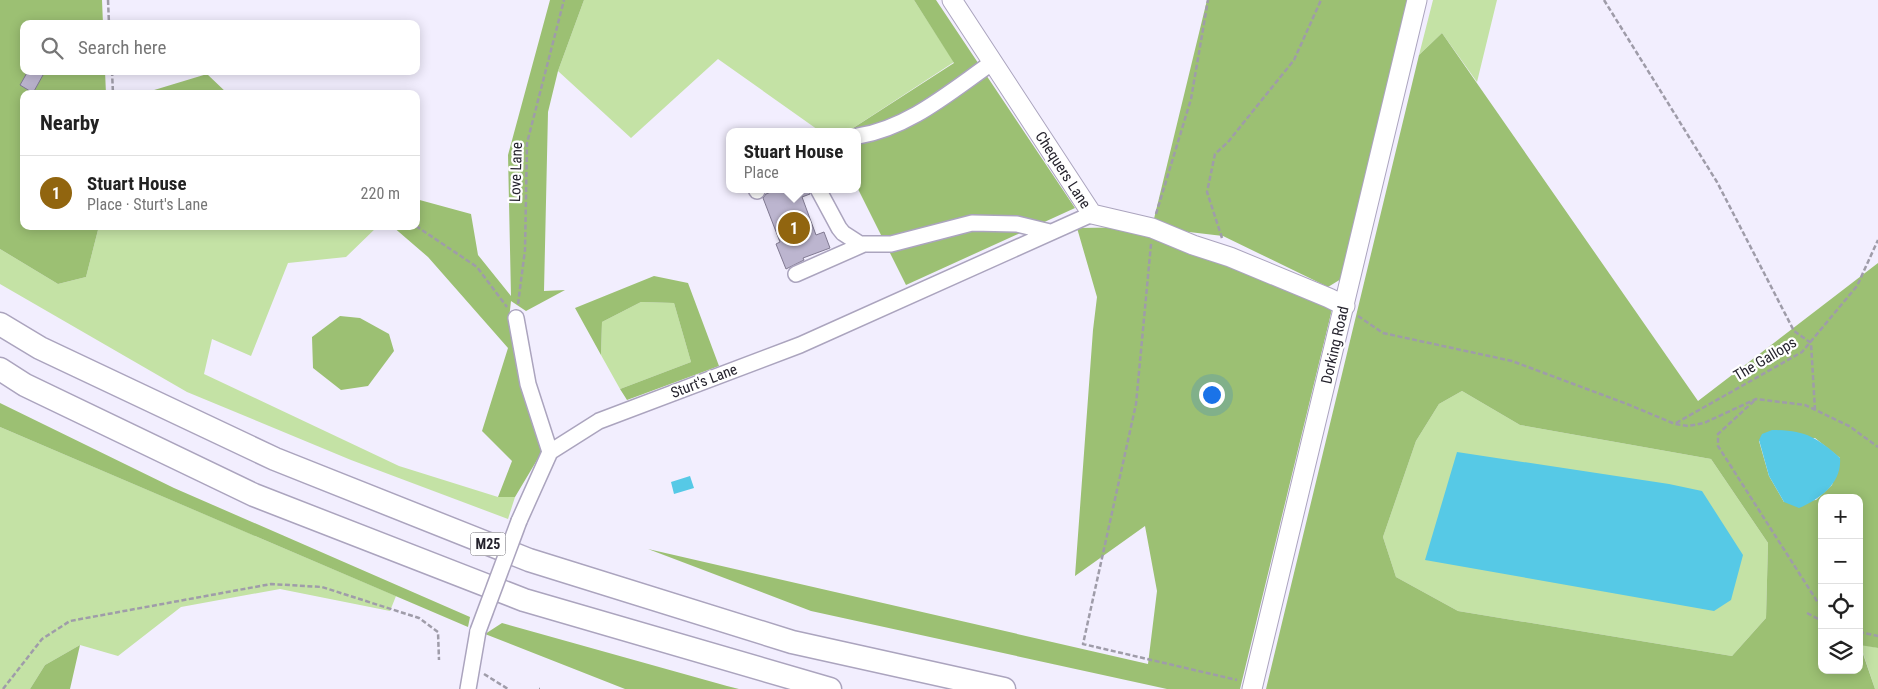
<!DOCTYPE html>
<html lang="en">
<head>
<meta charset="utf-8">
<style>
  :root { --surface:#fff; --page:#f6f6f6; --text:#222; --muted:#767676; --line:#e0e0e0; --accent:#91650f }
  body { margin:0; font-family:"Roboto Condensed",sans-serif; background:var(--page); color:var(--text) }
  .controls { position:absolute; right:15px; bottom:15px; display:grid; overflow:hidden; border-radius:10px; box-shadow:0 2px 12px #0003 }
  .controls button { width:45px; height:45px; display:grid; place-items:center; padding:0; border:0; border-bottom:1px solid var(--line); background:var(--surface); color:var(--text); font:25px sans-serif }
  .you { position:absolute; left:1211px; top:394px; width:18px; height:18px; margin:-12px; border:4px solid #fff; border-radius:50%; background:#1a73e8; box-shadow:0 0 0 8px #1a73e833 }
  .badge { display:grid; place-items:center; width:32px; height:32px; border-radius:50%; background:var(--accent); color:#fff; font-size:16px; font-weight:700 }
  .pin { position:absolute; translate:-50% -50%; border:2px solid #fff; box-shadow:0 1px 5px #0006 }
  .popup { position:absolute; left:726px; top:128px; width:135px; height:65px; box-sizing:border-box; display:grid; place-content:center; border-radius:10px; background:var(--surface); filter:drop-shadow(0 1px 4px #0005); font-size:16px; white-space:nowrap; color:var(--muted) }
  .popup b { font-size:19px; color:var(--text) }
  .popup::after { content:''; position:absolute; left:50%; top:100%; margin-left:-10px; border:10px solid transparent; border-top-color:var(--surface) }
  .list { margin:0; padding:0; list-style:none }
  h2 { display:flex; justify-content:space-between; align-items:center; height:65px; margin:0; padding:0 20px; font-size:21px }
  h2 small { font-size:16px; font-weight:400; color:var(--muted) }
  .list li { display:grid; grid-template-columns:32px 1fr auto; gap:15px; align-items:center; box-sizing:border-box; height:75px; padding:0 20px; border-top:1px solid var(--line) }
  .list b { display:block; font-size:19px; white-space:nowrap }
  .list p { margin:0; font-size:16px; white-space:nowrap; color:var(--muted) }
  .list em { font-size:16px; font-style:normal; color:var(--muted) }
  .icon { flex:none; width:28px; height:28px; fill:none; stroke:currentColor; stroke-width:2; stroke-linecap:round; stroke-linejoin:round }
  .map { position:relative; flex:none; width:1878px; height:689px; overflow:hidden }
  .search { position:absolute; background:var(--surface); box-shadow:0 2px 12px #0003; left:20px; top:20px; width:400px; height:55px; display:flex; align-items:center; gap:12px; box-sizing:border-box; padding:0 18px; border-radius:10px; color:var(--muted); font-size:19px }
  .panel { position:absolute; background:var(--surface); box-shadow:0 2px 12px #0003; left:20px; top:90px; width:400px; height:140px; border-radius:10px }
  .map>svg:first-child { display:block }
  .green { fill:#c4e2a5 }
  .forest { fill:#9cc073; fill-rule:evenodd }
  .water { fill:#56c9e6 }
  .building { fill:#bcb5cf; stroke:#807991 }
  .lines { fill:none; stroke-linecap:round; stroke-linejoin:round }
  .minor-casing { stroke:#aba4be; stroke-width:18 }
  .major-casing { stroke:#aba4be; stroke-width:21 }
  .highway-casing { stroke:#aba4be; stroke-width:25 }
  .path { stroke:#9f9ca9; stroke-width:2.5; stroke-dasharray:5 2.5; stroke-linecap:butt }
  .minor { stroke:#fff; stroke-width:15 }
  .major { stroke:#fff; stroke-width:19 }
  .highway { stroke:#fff; stroke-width:22 }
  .minor-bridge-casing { stroke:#aba4be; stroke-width:18; stroke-linecap:butt }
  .minor-bridge { stroke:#fff; stroke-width:15 }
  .labels { text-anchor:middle; stroke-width:4.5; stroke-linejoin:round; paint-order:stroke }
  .shield { fill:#fff; stroke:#66656c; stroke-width:1 }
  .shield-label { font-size:14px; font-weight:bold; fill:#25232d }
  .street-label { font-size:15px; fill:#25232d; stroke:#fff }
</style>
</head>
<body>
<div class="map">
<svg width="1878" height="689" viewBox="0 0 1878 689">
  <rect width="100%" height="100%" fill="#f2eefe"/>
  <path class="green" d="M584,0H914L954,62L847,132H821L718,59L631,138L558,71Z
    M1433,0H1497L1477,82L1442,33L1419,55Z
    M99,226H378L346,257L288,263L251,356L212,339L204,374L399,466L498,497H515L508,519L351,460L187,392L0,284V249L58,284L86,277Z
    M641,302L674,303L691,362L620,389L601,355L602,322Z
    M1462,391L1520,425L1711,459L1768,543L1766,618L1732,656L1458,611L1396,577L1383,537L1416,441L1439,404Z
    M0,427L396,596L390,611L280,589L181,607L118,656L80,645L45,665L30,689H0Z
    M1860,644L1878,648V689H1875Z"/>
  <path class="forest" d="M0,0H102L103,24H24V71H105L106,94H24V226H99L86,277L58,284L0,249Z
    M550,0H584L558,71L548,112L544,291L565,290L526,311L511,301L509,319L543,450L515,497H498L512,461L482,431L508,348L428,257L392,226H416V199L471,214L478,255L511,296L508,155Z
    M914,0H936L1075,208L906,285L858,189V132H847L954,63Z
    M1207,0H1412L1341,279L1328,287L1223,236L1155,228L1334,301L1240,689H1167L811,611L648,549L1148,664L1157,591L1145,526L1075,576L1093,330L1097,297L1077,228L1152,227Z
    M1442,33L1698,401L1878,263V648L1860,645L1875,689H1266L1419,55ZM1462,391L1520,425L1711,459L1768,543L1766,618L1732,656L1458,611L1396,577L1383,537L1416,441L1439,404ZM1815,438L1840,458L1832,485L1816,500L1784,502L1769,476L1759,441ZM1822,498H1859V670H1822Z
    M207,74L228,94H141Z
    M654,276L688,283L719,366L627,400L620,389L691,362L674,303L641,302L602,322L601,355L575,308Z
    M340,316L360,318L389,334L394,351L368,386L341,390L313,368L312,337Z
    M0,403L174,488L470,617L468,627L0,427Z
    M502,623L727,686L739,689H625L485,634Z
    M80,645L70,689H30L45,665Z"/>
  <path class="water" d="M1772,430C1804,430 1817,437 1840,458C1842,483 1820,499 1799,508L1784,502L1769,476L1759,440L1762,434Z
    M1457,452L1669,484L1702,491L1743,555L1731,600L1714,611L1425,560Z
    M690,476L694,488L674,494L671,482Z"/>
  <path class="building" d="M28,71H37L43,75L33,93L20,85Z
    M778,189H809L810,194L802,197L816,235L824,232L830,248L803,258L804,260L786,269L776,244L780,242L763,198L766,194Z"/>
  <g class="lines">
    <g class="minor-casing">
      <path id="minor" d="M858,136C909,128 951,91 993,62
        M756,189L757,191
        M818,189L839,228L843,233L860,244H891L972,223L1017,224L1050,232
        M796,274L864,244
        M516,318L528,384L550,452
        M519,521L550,452L599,421L800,345L1092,214
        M468,689L478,631"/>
    </g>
    <g class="major-casing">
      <path id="major" d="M952,0L1092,214L1152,228L1193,245L1230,257L1329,298L1345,306
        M1252,689L1417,0"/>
    </g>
    <g class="highway-casing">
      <path id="highway" d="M0,324L40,348L275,459L529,560L792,642L1004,689
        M0,369L25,385L254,495L524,600L830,689"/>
    </g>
    <path class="path" d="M108,0L109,24
      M1604,0L1717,182L1794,331L1811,343L1815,410
      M112,71L113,94
      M1156,214L1191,99L1208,0
      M416,226L477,267L507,307
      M1222,238L1207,192L1215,154L1228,142L1294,60L1321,0
      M1151,244L1136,404L1083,644L1237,680
      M518,304L525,250L527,143L564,0
      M1358,316L1383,333L1512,361L1627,404L1675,424L1688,426L1704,423L1756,399L1805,405L1849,426L1878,447
      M1754,401L1718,434V446L1822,609
      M1676,423L1802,352L1857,286L1878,240
      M1807,613L1822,621
      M1859,632L1878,636
      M484,674L508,689
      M3,689L42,639L70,621L271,584L322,587L419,618L438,632L439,660
      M539,689H540"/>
    <use href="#minor" class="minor"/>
    <use href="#major" class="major"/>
    <use href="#highway" class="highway"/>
    <g class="minor-bridge-casing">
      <path id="minor-bridge" d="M478,631L519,521"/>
    </g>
    <use href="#minor-bridge" class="minor-bridge"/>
  </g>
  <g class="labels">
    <rect class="shield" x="470.5" y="532.5" width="35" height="23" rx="4"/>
    <g class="shield-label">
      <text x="488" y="549">M25</text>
    </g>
    <g class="street-label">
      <text transform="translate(1063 170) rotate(57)" y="5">Chequers Lane</text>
      <text transform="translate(516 172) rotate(-88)" y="5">Love Lane</text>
      <text transform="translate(1335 345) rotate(-77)" y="5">Dorking Road</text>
      <text transform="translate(1765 359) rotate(-31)" y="5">The Gallops</text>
      <text transform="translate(704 381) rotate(-21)" y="5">Sturt's Lane</text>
    </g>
  </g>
</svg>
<div class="controls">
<button>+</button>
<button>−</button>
<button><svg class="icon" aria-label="locate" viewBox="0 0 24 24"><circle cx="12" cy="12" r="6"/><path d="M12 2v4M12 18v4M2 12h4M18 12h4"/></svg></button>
<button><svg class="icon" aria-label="layers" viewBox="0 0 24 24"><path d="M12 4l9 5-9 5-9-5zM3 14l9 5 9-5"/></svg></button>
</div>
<div class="you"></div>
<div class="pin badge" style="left:794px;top:228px">1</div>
<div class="popup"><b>Stuart House</b>Place</div>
<div class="search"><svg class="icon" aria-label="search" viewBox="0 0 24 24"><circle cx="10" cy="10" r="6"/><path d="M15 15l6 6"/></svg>Search here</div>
<section class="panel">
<h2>Nearby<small></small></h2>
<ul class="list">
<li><span class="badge">1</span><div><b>Stuart House</b><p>Place · Sturt's Lane</p></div><em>220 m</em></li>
</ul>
</section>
</div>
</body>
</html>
